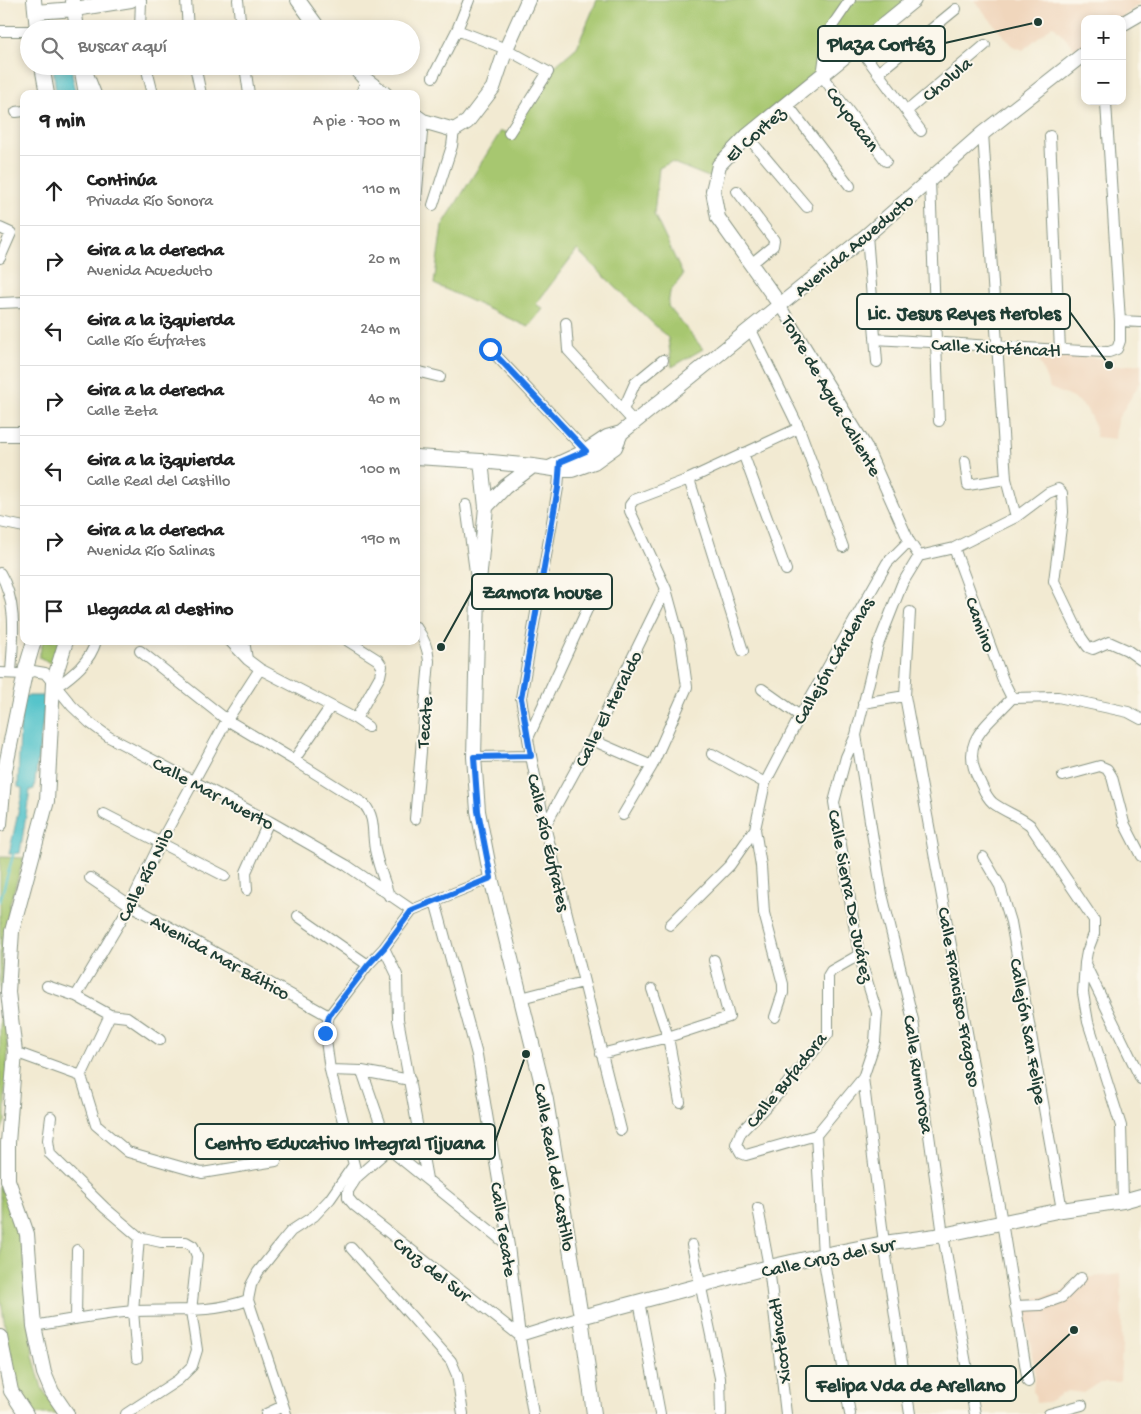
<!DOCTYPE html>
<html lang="es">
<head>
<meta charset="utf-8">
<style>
  :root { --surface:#fff; --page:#f2f2f2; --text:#222; --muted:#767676; --line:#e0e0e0 }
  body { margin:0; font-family:"Gochi Hand",sans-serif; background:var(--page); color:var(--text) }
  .controls { position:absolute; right:15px; top:15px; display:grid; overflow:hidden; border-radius:10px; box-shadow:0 2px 8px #0003 }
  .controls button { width:45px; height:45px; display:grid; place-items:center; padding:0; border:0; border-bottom:1px solid var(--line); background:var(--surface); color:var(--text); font:25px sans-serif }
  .stop { position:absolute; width:15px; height:15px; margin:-11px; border:4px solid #1a73e8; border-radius:50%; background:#fff }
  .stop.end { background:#1a73e8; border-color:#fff; box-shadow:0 1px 5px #0008 }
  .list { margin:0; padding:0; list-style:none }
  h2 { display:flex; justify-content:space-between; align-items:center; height:65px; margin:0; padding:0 20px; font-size:21px }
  h2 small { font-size:16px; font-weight:400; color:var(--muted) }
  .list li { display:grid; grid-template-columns:32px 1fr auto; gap:15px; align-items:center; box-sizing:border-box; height:70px; padding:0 20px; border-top:1px solid var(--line) }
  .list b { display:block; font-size:19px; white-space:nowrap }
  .list p { margin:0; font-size:16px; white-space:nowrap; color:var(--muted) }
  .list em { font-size:16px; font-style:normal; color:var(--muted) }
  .icon { flex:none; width:28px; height:28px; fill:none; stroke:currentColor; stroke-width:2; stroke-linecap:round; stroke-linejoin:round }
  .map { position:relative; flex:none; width:1141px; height:1414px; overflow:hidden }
  .search { position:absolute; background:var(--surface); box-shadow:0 2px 8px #0003; left:20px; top:20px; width:400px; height:55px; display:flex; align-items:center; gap:12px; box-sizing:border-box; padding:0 18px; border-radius:28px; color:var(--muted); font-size:19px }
  .panel { position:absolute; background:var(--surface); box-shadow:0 2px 8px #0003; left:20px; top:90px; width:400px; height:555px; border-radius:10px }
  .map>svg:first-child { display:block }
  .built { fill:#f0d6bc }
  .green { fill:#a7c770; stroke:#638252 }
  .water { fill:#57c4cb; stroke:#3b8080 }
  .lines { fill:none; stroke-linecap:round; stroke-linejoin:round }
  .stream { stroke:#57c4cb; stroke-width:2.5 }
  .street-casing { stroke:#889483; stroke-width:12 }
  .secondary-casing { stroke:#889483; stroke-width:16 }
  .street { stroke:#fff; stroke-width:10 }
  .secondary { stroke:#fff; stroke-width:14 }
  .route { stroke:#1a73e8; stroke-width:6 }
  .labels { text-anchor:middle; stroke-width:4; stroke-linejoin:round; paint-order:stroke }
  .street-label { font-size:19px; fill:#1f3d34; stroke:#fbf7ec }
  .leader { fill:none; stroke:#1f3d34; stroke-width:2 }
  .callout-dot { fill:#1f3d34; stroke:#fbf7ec; stroke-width:2 }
  .callout { fill:#fbf7ec; stroke:#1f3d34; stroke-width:2 }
  .callout-label { font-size:20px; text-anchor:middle; font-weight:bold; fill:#1f3d34 }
</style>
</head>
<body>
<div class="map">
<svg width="1141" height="1414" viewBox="0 0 1141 1414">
  <rect width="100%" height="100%" fill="#fbf7ec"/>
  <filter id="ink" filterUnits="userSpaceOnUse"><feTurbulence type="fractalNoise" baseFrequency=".02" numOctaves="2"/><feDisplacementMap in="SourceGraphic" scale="10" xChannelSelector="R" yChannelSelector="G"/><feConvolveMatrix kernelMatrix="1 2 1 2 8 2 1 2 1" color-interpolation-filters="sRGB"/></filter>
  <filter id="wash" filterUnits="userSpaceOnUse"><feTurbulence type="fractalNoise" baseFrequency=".0096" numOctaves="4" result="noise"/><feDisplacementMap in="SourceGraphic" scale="20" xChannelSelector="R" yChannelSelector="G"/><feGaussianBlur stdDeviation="1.12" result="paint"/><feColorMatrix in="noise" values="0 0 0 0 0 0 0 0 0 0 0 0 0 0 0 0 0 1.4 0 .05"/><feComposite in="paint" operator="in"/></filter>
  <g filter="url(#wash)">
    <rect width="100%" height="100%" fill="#f2ead2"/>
    <path class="built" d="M974,0H1141V3L1120,19H1085V45L1077,51L1053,25L1023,50L1011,45Z
      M1036,354L1114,359L1115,366L1141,364V381L1117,420L1115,439L1096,437L1094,424L1086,408L1075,399L1050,388Z
      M1121,1274L1122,1345L1120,1382H1100L1083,1393L1067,1391L1048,1402L1036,1403L1035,1393L1033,1392L1035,1372L1023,1301L1063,1292L1074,1279Z"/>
    <path class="green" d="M597,0H914L747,136L716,180L671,162L659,168L654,214L683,275L670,292L668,306L703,349L672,367L668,338L577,250L536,304L543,309L528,327L434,284L442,226L501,131L509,133L548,72L577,47Z
      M43,641H62L54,665L39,657Z
      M0,857L24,858L10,903L2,955L4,1003L8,1053L5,1090V1121L0,1134Z
      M0,1173L2,1190L13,1210L24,1258L33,1356L42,1388L59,1414H32L20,1399L12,1370L0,1295Z"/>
    <path class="water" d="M53,66H71L75,92L71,94H56Z
      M21,696H46L34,789L30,790L20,853L9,854L22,795V788L18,787Z"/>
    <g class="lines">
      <path class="stream" d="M0,901L14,852"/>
    </g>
  </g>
  <g filter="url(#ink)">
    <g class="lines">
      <g class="street-casing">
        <path id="street" d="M186,0L188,29
          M238,0L241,29
          M850,0L828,32L822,76L886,161
          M140,29L141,0
          M457,30L506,49L548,72L509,133
          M0,31H29
          M858,46L921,131
          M85,66L96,94
          M146,66L153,94
          M195,66L201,94
          M245,66L249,94
          M879,72L956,9
          M433,77L457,30L469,0
          M361,94L366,80
          M787,104L850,186
          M907,111L985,45
          M16,112L24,111
          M983,133L1006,479L1016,517
          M747,136L807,207
          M1050,136L1060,350
          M930,180L939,421
          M737,191L774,240L773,246L751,264
          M416,201L423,121
          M433,205L452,146L454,130
          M0,228L11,233L0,258
          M867,235L877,362
          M0,303L24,302
          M780,305L866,445L909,541L919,556L954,548L1016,517L1048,493L1058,489L1062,493L1063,512L1054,581L1081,637L1088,647L1093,649L1109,642L1127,650L1141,660
          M1120,321L1141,322
          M566,323L568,350L634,422
          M750,328L799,428L843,547
          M875,339C953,343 1031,349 1109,352L1117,349L1120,341V321L1106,103
          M490,349L586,451
          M416,371L440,377
          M623,410L635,383L663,360
          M743,453L786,570
          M965,461L968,485L1006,479
          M560,463L558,488L521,698L531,756L545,826L621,1130
          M689,479L743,651
          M466,505L476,579
          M0,522L24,527
          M954,548L1003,680L1012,698
          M0,573C18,603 13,639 11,673
          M910,612L905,696L1002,1222L1028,1382
          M230,641L248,660L260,669L356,719L368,727
          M244,641L247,659
          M348,641L378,660L382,666L380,676L356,719
          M140,651L227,720L294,760L364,804C377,819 371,836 376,854C379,868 385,882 389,896
          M0,673L25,674L33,671L45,673L72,706L90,723L109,737L269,821L346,865L412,910
          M56,687C73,675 90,662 96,641
          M762,689L800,716
          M1012,698C988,725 958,741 979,780C983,788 986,797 993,803C1005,812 1019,816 1030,825L1094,920V934L1087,952L1085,963L1083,993L1088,1022L1121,1126L1123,1201
          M1012,698L1058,697L1128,712L1141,719
          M863,703L905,696
          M856,735L882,894L913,1020L943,1235L975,1414
          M528,738L596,590
          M592,740L652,766
          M712,754L765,783
          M474,757L531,756
          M294,760L331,706
          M1063,776L1100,766L1107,769L1112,777L1124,823L1141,856
          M104,814L225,876
          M623,815L652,766L687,687L681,644L666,589L630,511V505L634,500L689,479L799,428
          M415,819L429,661C428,648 424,638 416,627
          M545,826L592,740L666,589
          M755,829L761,866L764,913L783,984V993L775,1017
          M983,857L1000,886L1011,922L1062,1210
          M90,878L130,905L329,1016
          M491,878L412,910L384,948L368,965L329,1016L325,1033L330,1070L357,1177L348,1191V1198L354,1205L520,1336L581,1317
          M247,890L246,872L269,821
          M435,901L477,1055L509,1246L520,1336L533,1414
          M298,916L368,965
          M670,925L730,865L755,829L765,783L800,716L887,563L909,541
          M384,948L397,975L398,1019L427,1179
          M859,955L831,971L828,976V1034L781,1091L741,1132L736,1144L741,1153L746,1155L816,1135L863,1078
          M1085,964L1141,1079
          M47,986L76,996
          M652,989L668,1037L680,1102
          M521,998L583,982
          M160,1040L127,1017L110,1015L76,996L130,905L160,843L227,720L260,669
          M15,1052L81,1076
          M601,1054L668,1037L729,1017L714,960
          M330,1070L362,1071L410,1080
          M362,1071L389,1149
          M81,1076L96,1125L128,1152L202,1173L276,1161
          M81,1076L110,1015
          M51,1117L48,1140L50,1154L105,1208L139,1237L161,1242H186L193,1246L197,1256L191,1311L197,1350L192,1366L178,1380L126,1414
          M816,1135L823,1255L850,1414
          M389,1149L509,1246
          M357,1177L389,1149
          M758,1208L769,1267L786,1414
          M692,1245L720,1378L721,1414
          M351,1248L451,1361L457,1375L463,1414
          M248,1300L286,1414
          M639,1301L660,1414
          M1015,1306L1040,1305L1062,1297L1081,1278
          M76,1319L77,1250
          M34,1326C67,1320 100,1314 133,1311C172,1309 210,1314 248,1300L251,1285L258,1272L281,1243L291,1231L314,1216L330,1199L353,1166
          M137,1358L133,1311L139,1237
          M266,1414L283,1406
          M910,1414L884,1243L863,1078L875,1042L877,1013L859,955L834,802L846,757L856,735L878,645L902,584L919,556
          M1049,1414L1082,1405"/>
      </g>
      <g class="secondary-casing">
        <path id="secondary" d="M34,0L37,29
          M298,0L319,29
          M73,1L77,29
          M36,12L75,9L131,0
          M1122,24L1141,13
          M42,66L47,94
          M81,66L86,94
          M353,66L366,80L385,94
          M416,116L423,121L454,130L467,122L493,88L506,49L528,0
          M780,305L718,218L713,191L719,165L747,136L914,0
          M0,434H24
          M416,457L481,461L533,466L560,470H572L594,462L615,447L621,433
          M481,461L486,507L478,593L474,757L478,811L491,878L546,1100L581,1317L594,1414
          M549,468L586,451L607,437L621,433L867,235L983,133L1085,53
          M486,507L505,487L533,466
          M66,641L53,683L47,801L12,931L8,992L15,1052L8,1143V1180L27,1234L34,1326L44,1373L52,1392L67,1414
          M0,824L5,770L26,668L34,641
          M581,1317L769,1267L823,1255L884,1243L943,1235L1062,1210L1123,1201L1141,1196
          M0,1337L11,1391L26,1414"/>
      </g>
      <use href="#street" class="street"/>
      <use href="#secondary" class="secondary"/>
    </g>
  </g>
  <g class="lines" filter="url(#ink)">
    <path class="route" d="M325,1033L329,1016L368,965L384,948L412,910L491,878L478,811L474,757L531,756L521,698L558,488L560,462L586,451L490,349"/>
  </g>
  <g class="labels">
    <g class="street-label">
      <text transform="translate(946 78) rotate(-40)" y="7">Cholula</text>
      <text transform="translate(854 118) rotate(53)" y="7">Coyoacan</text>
      <text transform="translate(754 133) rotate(-42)" y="7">El Cortez</text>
      <text transform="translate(853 244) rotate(-40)" y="7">Avenida Acueducto</text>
      <text transform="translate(996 346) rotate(3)" y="7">Calle Xicoténcatl</text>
      <text transform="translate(833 395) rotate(60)" y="7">Torre de Agua Caliente</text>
      <text transform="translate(982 624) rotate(70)" y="7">Camino</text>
      <text transform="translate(832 660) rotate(-60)" y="7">Callejón Cárdenas</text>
      <text transform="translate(607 708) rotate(-63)" y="7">Calle El Heraldo</text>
      <text transform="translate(423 722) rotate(-85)" y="7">Tecate</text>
      <text transform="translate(214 792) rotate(28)" y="7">Calle Mar Muerto</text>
      <text transform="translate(550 842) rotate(77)" y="7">Calle Río Éufrates</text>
      <text transform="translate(144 874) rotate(-63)" y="7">Calle Río Nilo</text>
      <text transform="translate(852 896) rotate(79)" y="7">Calle Sierra De Juárez</text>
      <text transform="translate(221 956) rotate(29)" y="7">Avenida Mar Báltico</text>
      <text transform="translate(961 997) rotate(80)" y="7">Calle Francisco Fragoso</text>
      <text transform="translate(1030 1031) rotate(80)" y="7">Callejón San Felipe</text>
      <text transform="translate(920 1074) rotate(81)" y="7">Calle Rumorosa</text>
      <text transform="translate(785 1079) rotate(-51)" y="7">Calle Bufadora</text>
      <text transform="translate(556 1167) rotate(80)" y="7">Calle Real del Castillo</text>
      <text transform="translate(505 1229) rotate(81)" y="7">Calle Tecate</text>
      <text transform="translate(828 1256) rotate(-12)" y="7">Calle Cruz del Sur</text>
      <text transform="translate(433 1268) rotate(38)" y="7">Cruz del Sur</text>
      <text transform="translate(778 1341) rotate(-97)" y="7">Xicoténcatl</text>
    </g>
  </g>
  <path class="leader" d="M1038 22L945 43M1109 365L1070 312M441 647L472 591M526 1054L495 1142M1074 1330L1016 1384"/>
  <g class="callout-dot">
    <circle cx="1038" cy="22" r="5"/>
    <circle cx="1109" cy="365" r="5"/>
    <circle cx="441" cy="647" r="5"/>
    <circle cx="526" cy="1054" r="5"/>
    <circle cx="1074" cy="1330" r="5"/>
  </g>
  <g class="callout">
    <rect x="818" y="26" width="127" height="35" rx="5"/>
    <rect x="857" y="294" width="213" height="35" rx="5"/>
    <rect x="472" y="574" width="140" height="35" rx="5"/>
    <rect x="195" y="1124" width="300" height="35" rx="5"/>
    <rect x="806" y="1366" width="210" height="35" rx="5"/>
  </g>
  <g class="callout-label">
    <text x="881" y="50">Plaza Cortéz</text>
    <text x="964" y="319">Lic. Jesus Reyes Heroles</text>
    <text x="542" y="598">Zamora house</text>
    <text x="345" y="1149">Centro Educativo Integral Tijuana</text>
    <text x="911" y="1391">Felipa Vda de Arellano</text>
  </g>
</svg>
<div class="controls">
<button>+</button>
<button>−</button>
</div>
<div class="stop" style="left:490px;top:349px"></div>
<div class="stop end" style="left:325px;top:1033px"></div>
<div class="search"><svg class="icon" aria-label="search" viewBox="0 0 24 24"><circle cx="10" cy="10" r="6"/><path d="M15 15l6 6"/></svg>Buscar aquí</div>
<section class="panel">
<h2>9 min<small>A pie · 700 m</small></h2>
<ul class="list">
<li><svg class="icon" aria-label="ahead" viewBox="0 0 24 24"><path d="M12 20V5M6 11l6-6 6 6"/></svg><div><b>Continúa</b><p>Privada Río Sonora</p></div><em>110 m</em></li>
<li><svg class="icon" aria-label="right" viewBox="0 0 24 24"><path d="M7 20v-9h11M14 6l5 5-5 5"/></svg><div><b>Gira a la derecha</b><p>Avenida Acueducto</p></div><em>20 m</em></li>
<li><svg class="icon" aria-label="left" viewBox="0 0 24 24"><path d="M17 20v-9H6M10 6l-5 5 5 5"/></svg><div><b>Gira a la izquierda</b><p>Calle Río Éufrates</p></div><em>240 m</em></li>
<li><svg class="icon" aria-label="right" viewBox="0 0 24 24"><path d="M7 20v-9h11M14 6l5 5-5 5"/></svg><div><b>Gira a la derecha</b><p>Calle Zeta</p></div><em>40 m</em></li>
<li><svg class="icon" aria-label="left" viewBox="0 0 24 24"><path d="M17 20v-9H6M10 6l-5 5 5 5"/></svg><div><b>Gira a la izquierda</b><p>Calle Real del Castillo</p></div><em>100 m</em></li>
<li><svg class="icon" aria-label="right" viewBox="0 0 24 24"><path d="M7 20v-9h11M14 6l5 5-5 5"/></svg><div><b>Gira a la derecha</b><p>Avenida Río Salinas</p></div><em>190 m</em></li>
<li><svg class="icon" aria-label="arrive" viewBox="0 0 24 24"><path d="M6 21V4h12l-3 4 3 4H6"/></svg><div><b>Llegada al destino</b></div></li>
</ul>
</section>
</div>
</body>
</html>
